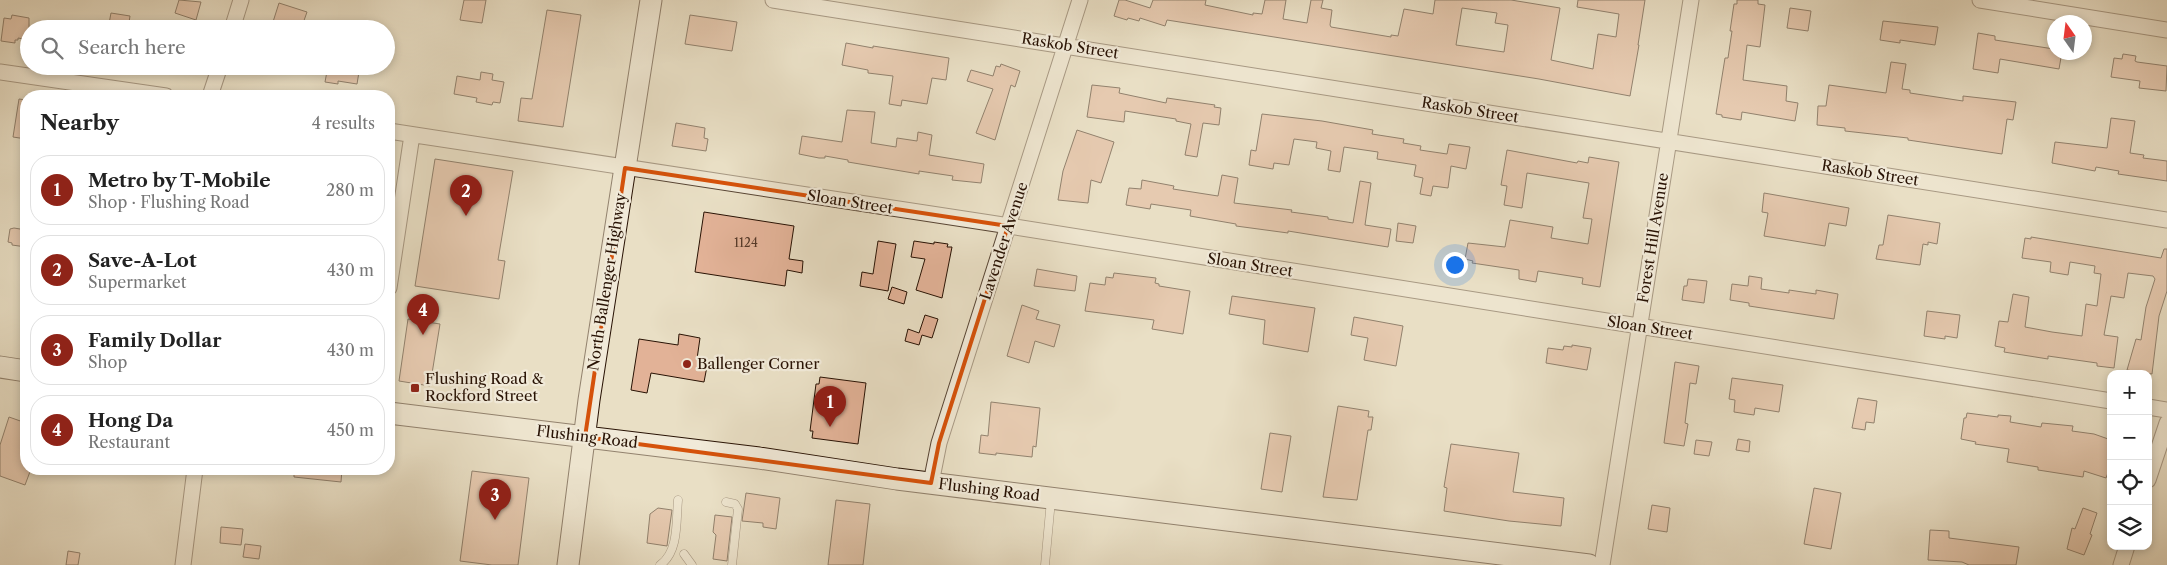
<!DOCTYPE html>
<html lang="en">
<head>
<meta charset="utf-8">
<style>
  :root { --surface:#fff; --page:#f6f6f6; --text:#222; --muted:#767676; --line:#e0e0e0; --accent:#8f2418 }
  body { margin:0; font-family:"Libre Caslon Text",serif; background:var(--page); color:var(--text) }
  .controls { position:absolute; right:15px; bottom:15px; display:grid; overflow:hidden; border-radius:10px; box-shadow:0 2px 8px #0003 }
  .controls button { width:45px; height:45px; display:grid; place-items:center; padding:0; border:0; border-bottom:1px solid var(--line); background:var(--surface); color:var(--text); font:25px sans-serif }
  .compass { position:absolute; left:2047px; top:15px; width:45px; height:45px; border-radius:50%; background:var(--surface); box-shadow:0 2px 8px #0003; rotate:346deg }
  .you { position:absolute; left:1454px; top:264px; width:18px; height:18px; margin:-12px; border:4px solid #fff; border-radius:50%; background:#1a73e8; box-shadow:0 0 0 8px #1a73e833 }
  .badge { display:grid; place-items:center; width:32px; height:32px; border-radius:50%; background:var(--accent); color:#fff; font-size:16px; font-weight:700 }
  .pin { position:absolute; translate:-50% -41px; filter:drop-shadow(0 1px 2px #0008) }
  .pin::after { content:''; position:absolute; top:26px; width:18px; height:15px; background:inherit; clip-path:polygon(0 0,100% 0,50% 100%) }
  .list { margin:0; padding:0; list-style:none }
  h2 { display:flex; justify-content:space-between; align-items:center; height:65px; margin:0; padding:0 20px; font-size:21px }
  h2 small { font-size:16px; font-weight:400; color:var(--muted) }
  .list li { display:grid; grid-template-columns:32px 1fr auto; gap:15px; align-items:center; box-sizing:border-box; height:70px; margin:0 10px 10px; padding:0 10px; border:1px solid var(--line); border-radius:20px }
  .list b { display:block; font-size:19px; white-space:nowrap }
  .list p { margin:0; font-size:16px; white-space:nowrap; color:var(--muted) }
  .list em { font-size:16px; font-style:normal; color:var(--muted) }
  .icon { flex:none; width:28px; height:28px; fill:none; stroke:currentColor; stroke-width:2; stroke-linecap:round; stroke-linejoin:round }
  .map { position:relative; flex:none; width:2167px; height:565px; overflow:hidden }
  .search { position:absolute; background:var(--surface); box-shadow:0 2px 8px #0003; left:20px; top:20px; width:375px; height:55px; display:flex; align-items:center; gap:12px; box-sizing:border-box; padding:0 18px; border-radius:28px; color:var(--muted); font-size:19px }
  .panel { position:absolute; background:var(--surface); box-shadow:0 2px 8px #0003; left:20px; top:90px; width:375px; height:385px; border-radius:20px }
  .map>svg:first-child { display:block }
  .building { fill:#e2b297; stroke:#281204; fill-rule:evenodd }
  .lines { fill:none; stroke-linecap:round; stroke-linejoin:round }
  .lane-casing { stroke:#584534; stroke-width:9 }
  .street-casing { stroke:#584534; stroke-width:17 }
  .secondary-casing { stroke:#281204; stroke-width:23 }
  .lane { stroke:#f1ead9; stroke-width:8 }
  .street { stroke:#f1ead9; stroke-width:15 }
  .secondary { stroke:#f1ead9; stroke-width:21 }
  .marked { fill:none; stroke:#d5520b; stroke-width:4; stroke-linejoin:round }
  .poi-dot { fill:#8f2418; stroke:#f1ead9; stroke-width:2 }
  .labels { text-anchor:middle; stroke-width:4.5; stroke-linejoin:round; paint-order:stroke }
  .number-label { font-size:12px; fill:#563a29 }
  .street-label { font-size:15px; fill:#281204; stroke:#f1ead9 }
  .poi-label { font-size:15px; fill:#281204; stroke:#f1ead9; text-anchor:start }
</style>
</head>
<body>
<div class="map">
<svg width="2167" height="565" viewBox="0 0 2167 565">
  <rect width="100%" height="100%" fill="#e9dfc5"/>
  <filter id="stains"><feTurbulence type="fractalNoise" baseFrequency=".004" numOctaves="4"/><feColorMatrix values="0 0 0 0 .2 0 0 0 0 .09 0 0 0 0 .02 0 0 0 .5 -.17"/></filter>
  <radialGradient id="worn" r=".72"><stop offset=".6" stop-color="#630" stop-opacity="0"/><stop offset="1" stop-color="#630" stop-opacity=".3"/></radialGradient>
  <path class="building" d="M179,0L201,2L196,20L175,13Z
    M464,0H486L482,23L460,20Z
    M1119,0H1125L1150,8L1153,0H1206L1205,5L1253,15V13L1262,14L1265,0H1286L1283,19L1307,23L1311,0H1323L1321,8L1332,10L1330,25L1331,27L1391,37V35L1398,36L1404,9L1433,14L1435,0H1511L1560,8L1551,60L1593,69L1598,34L1616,37L1619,14L1577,7L1578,0H1645L1638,45H1639L1630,96L1539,79L1167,20L1165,26L1140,18L1139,21L1128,18L1127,20L1114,16ZM1462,8L1497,13L1495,23L1508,25L1504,52L1456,45Z
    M1737,0H1758V4L1765,5L1760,47L1747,45L1743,80L1787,86L1786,101L1798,103L1795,121L1742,112L1741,120L1722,117V115L1716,114L1725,58H1728L1732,31H1730L1734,4H1737Z
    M279,3L307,12L301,29H284L272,25Z
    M1790,8L1811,11L1808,31L1787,28Z
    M547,10L581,15L563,127L518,121L521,98L532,99Z
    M111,13L130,16L128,29H108Z
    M12,15L29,18V40L18,38V40H15V43L1,41L4,18L11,19Z
    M690,15L737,22L732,51L685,44Z
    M1883,21L1938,27L1935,45L1900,40V43L1880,40Z
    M1978,33L1995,36V40L2054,49V52H2062L2059,69L2000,59L1998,73L1973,69Z
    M846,43L873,48V46L949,58L946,80L932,78L927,104L902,100L901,106L889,104L893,76L868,73V70L842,65Z
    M2123,54L2136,56L2135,61L2137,62L2167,66L2166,91L2139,88L2140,81L2111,77L2114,58L2122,59Z
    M1891,62L1906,64L1902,89L1910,90V93L1963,101V96L2016,102L2013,120L2007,119L2002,154L1908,140V138L1845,131V128L1817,125L1818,106H1826L1829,85L1886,93Z
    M1001,64L1020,71L1015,87L1011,85L995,140L976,133L993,89L967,81L971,70L993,76L996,66L1000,67Z
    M328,66H360L357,84L338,81V84L325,82Z
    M481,72L493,74L492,80L504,82L500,103L493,102L492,105L476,102L477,98L454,94L457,76L480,80Z
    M1092,85L1120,88L1119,93L1166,103L1167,98L1215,105L1214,107L1221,108L1219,125L1203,123L1197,157L1185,155L1191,124L1176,121V119L1125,111L1124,122L1087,117Z
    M19,99L26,100V139L13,137Z
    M847,110L875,112L871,143L896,147L897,138L917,141L918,132L932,135L929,155L984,164L981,183L952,180L953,176L919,171V174L848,162V160L825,156V158H819L799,154L802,136L842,142Z
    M1262,114L1322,121L1373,130L1372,134L1404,139L1403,143L1421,146L1420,150L1447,154L1449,144L1470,147L1466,169L1451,166L1448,188L1433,186L1431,196L1420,194L1423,178L1414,176L1416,165L1377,159L1378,152L1344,147L1340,172L1328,170L1331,151L1316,148L1317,142L1294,139L1289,165L1274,163L1273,169L1249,165L1251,150L1256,151Z
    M2111,118L2135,121L2130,153L2144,155L2143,158L2167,161V181L2118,174L2119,171L2096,167L2095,171L2052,163L2055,142L2107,148Z
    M676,123L705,128L704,138L708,139L706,151L672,146Z
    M1077,130L1114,142L1101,183L1091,180L1088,203L1058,200L1063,171Z
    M1507,150L1577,163L1578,161L1588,163L1589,157L1619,162L1600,287L1582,284L1583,278L1538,271L1536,282L1519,279V270L1472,263L1473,261L1465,259L1468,243L1505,247L1510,220L1553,227L1551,238L1588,244L1592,219L1583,218L1589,183L1527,173L1522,208L1504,205L1507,186L1501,185Z
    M435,159L513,171L498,260L505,261L499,299L415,286Z
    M1222,175L1238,178L1234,203L1292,210L1291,212L1328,217V219L1353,223L1360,181L1371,183L1365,225L1391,229L1388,247L1288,231V233L1236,226V224L1190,216L1191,210L1151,204L1150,209L1126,205L1129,188L1141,189L1142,180L1174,186L1173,189L1218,196Z
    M1764,193L1849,208L1846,226L1829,223L1825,246L1764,236L1768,213L1762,212Z
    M704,212L794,226L789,259L803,261L802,273L787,270L785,286L695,272Z
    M1888,215L1940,223L1937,244L1928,242V245L1923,244L1920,265L1876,259L1879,245H1883Z
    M1398,223L1416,226L1413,243L1396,241Z
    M14,228L26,230V247L12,245V243L8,242L10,229Z
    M2031,237L2161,258L2164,249H2167V291L2159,316L2152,374L2127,370L2136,339L2141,340L2146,307L2155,279L2153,276L2128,273L2124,298L2111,296L2104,335L2118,337L2114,368L2097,366V363L2048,356V359L2004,352L2005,348L1995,346L1999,321L2008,322L2013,294L2029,297L2025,327L2052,332L2082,336L2086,304L2097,306L2101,274L2094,273L2095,266L2070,262L2068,275L2050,272L2051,262L2022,258L2025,238L2031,239Z
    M878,241L896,244L888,291L860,286L862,272L873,274Z
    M914,241L934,244V242L948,244L947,247H952L942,298L916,290L925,259L911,257Z
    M1037,269L1077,276L1075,291L1034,286Z
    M1114,273L1156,278L1155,283L1159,284V286L1190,291L1183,334L1152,329L1154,320L1085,311L1090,283L1105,285L1106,277L1113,278Z
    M1749,276L1762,278L1761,289L1789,293V290L1816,294V290L1838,294L1834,319L1749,306V303L1730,300L1732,284L1748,286Z
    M1688,279L1707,281L1704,303L1682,300L1684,286H1687Z
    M892,287L907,292L904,304L888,299Z
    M1232,296L1315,308L1308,352L1263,344L1265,320L1229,314Z
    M1022,305L1039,311L1036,319L1060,325L1054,347L1035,341L1029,363L1007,356Z
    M1927,311L1960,315L1957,338L1945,336V339L1924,336Z
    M925,315L938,319L932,338L922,335L919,345L905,341L908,329L919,333Z
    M1354,317L1403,326L1396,366L1364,360L1368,338L1351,335Z
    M408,319L440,324L430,386L399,381Z
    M679,334L700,338L697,359L708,361L704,382L651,373L647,393L631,390L639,339L678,345Z
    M1572,345L1591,348L1587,370L1546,363L1548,348L1563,350L1564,346L1572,347Z
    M1675,362L1699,366L1696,384L1690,383L1685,423L1688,424L1684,446L1664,443Z
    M820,377L866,383L858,444L812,438L813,431H810L816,384H819Z
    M1732,378L1783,385L1779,412L1755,408L1754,415L1734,412L1735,400L1729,399Z
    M1858,398L1877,401L1874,423L1866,422L1865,430L1852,428Z
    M991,402L1040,408L1036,447L1033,446L1032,457L996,453V455L979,453L981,435L988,436Z
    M1338,406L1369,411L1368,417H1373L1371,430H1368L1357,500L1323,497Z
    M1967,413L1998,417V415L2011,416L2010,422L2041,427L2042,423L2073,426L2072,431L2094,434L2111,440V465L2106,478L2084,471L2083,477L2038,470V467L2007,462L2009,449L1975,444L1976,442L1961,439L1964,418H1966Z
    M9,417L26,423V469H31L25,485L0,476V445Z
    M1270,433L1291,436L1282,492L1261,489Z
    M1738,439L1750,441L1749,452L1736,450Z
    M1696,440L1712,442L1709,456L1694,454Z
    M1451,444L1519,453L1513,492L1564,498L1561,526L1509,521L1444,511L1447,488L1444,487Z
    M294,469H342L341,482L294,477Z
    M472,471L529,478L518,565H492L460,561Z
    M1814,488L1841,493L1831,549L1804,544Z
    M746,493L780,498L776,529L763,527V523L742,521Z
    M836,500L870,504L863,565H828Z
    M1652,505L1670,508L1667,532L1648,529Z
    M658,508L672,510L667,546L647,543L650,514Z
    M2083,508L2097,513L2090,534L2092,535L2084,555L2067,549L2072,528L2075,529Z
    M715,515L732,517L727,561L713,559L716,535L713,532Z
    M221,527L243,529L241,545L220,543Z
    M1930,530L1949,531V538L2019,547L2016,565H1969L1962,562L1928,560Z
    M245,544L261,546L259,559L243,557Z
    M68,551L80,553L78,565H66Z"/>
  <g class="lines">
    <g class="lane-casing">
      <path id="lane" d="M726,502L735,504L738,509L732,565
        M684,554L692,565
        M660,565C679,552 676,521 678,500
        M1045,565L1051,500"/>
    </g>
    <g class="street-casing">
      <path id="street" d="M773,0L2167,220
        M1980,0L2167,30
        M232,29L241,0
        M0,72L166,96
        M210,96L220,66
        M389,131L990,223L2111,401
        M389,288L412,135
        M2148,407L2167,410
        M2148,480L2167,423
        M931,483L939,443L1080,0
        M183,565L195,469
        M1602,565L1691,0
        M2121,565L2127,546"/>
    </g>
    <g class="secondary-casing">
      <path id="secondary" d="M0,367L26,371
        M389,413L759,458L897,479L1589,565
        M568,565L589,400L651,0"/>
    </g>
    <use href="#lane" class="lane"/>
    <use href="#street" class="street"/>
    <use href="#secondary" class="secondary"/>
  </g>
  <path d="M0 0H2167V565H0ZM625,168L1008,226L939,443L931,483L585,437Z" fill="#e9dfc5" fill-opacity=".55" fill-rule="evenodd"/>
  <path class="marked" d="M625,168L1008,226L939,443L931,483L585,437Z"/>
  <g class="poi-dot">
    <circle cx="687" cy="364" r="5"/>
    <rect x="410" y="383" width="10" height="10" rx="2.5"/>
  </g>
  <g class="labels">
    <g class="number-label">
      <text x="746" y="247">1124</text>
    </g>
    <g class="street-label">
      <text transform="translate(1070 46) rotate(9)" y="5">Raskob Street</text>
      <text transform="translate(1470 110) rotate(9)" y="5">Raskob Street</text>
      <text transform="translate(1870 173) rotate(9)" y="5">Raskob Street</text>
      <text transform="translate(850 202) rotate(9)" y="5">Sloan Street</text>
      <text transform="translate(1653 238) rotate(-81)" y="5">Forest Hill Avenue</text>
      <text transform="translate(1004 241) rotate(-72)" y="5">Lavender Avenue</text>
      <text transform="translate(1250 265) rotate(9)" y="5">Sloan Street</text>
      <text transform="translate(607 282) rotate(-81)" y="5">North Ballenger Highway</text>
      <text transform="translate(1650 328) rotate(9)" y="5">Sloan Street</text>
      <text transform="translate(587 437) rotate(7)" y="5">Flushing Road</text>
      <text transform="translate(989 490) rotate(7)" y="5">Flushing Road</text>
    </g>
    <g class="poi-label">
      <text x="697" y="369">Ballenger Corner</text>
      <text x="425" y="384">Flushing Road &amp;<tspan x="425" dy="17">Rockford Street</tspan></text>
    </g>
  </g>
  <rect width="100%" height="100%" filter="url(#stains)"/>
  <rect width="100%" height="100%" fill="url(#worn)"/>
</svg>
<div class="controls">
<button>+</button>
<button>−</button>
<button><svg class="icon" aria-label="locate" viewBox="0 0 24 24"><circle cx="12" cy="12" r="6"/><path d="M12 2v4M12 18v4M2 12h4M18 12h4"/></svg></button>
<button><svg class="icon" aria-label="layers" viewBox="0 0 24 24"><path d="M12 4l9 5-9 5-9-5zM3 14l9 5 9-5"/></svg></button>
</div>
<svg class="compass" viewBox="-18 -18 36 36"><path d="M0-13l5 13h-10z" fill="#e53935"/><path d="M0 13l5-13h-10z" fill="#767676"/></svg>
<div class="you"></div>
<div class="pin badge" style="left:830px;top:427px">1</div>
<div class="pin badge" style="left:466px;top:216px">2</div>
<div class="pin badge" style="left:495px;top:520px">3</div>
<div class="pin badge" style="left:423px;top:335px">4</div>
<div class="search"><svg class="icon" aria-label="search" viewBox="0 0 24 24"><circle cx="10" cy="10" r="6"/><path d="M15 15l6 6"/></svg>Search here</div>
<section class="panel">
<h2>Nearby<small>4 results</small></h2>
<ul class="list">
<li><span class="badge">1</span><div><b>Metro by T-Mobile</b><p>Shop · Flushing Road</p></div><em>280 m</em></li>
<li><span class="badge">2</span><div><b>Save-A-Lot</b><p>Supermarket</p></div><em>430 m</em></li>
<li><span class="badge">3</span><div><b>Family Dollar</b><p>Shop</p></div><em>430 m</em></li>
<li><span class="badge">4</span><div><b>Hong Da</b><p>Restaurant</p></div><em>450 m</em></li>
</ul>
</section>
</div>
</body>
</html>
